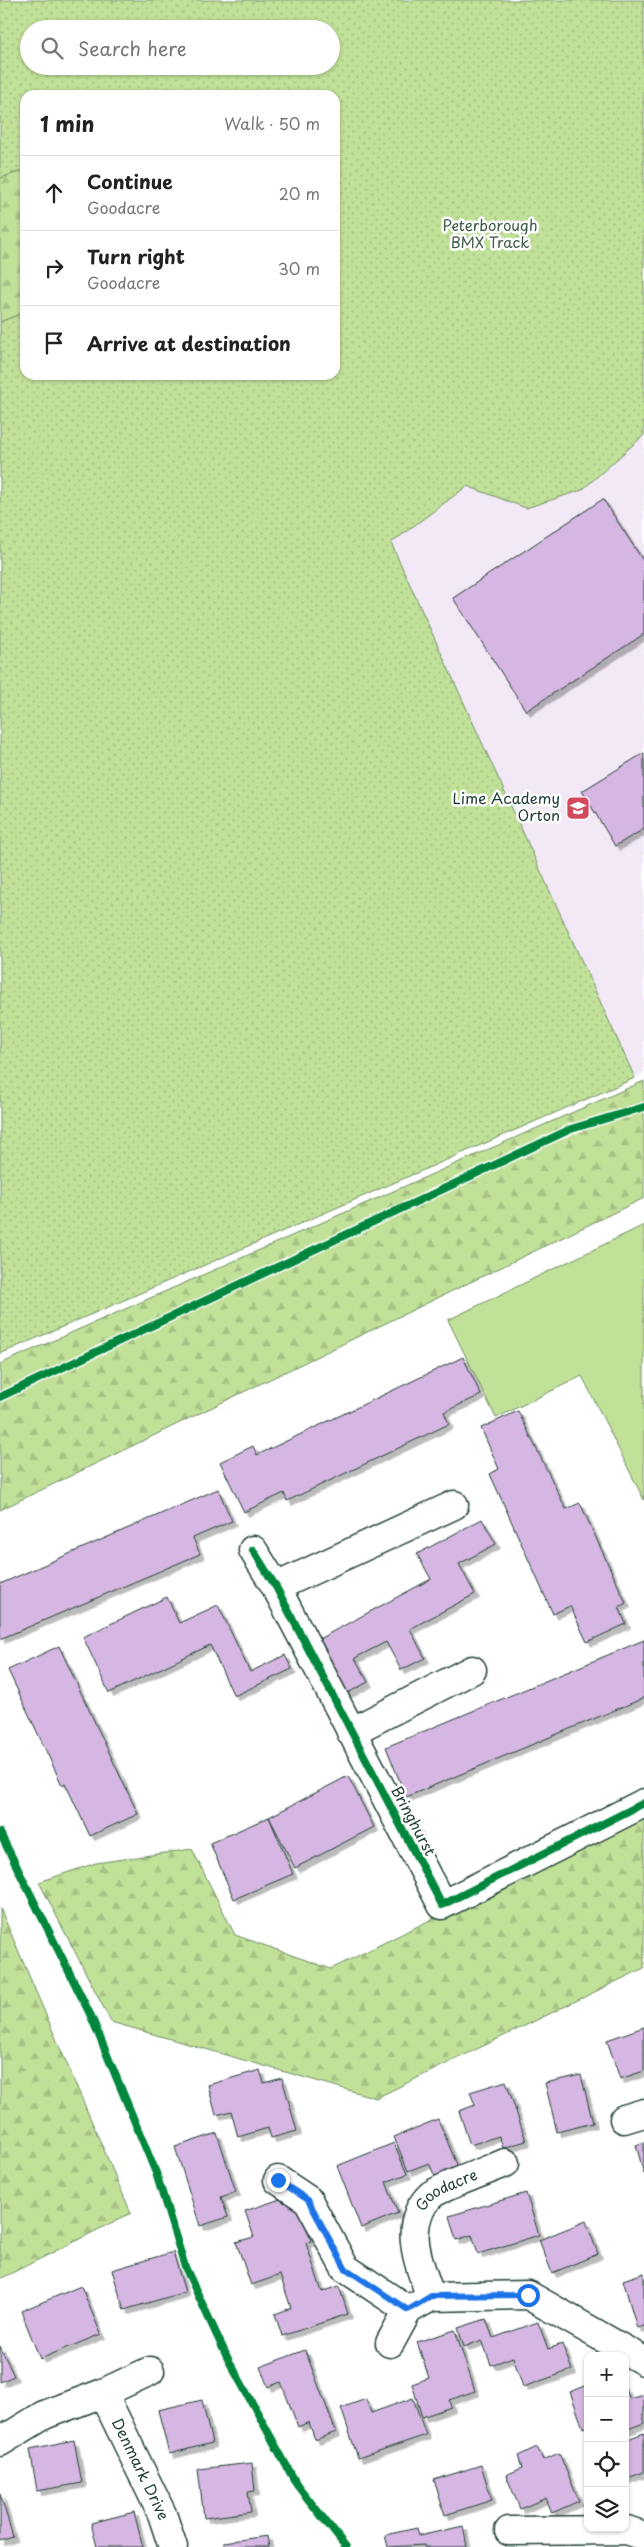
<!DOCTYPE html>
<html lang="en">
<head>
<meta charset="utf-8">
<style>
  :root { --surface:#fff; --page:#f6f6f6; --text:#222; --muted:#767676; --line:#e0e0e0 }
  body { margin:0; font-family:"Playpen Sans",sans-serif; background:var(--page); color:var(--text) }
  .controls { position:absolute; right:15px; bottom:15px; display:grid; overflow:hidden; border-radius:10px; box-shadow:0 1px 4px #0004 }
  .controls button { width:45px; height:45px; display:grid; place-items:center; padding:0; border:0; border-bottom:1px solid var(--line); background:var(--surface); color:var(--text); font:25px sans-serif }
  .stop { position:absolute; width:15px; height:15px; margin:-11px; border:4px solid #1a73e8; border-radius:50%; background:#fff }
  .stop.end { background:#1a73e8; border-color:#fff; box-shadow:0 1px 5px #0008 }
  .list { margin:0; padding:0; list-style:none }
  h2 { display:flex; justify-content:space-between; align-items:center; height:65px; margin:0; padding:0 20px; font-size:21px }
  h2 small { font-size:16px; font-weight:400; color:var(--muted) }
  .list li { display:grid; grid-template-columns:32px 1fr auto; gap:15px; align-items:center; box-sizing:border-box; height:75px; padding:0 20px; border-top:1px solid var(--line) }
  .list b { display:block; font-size:19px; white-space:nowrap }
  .list p { margin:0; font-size:16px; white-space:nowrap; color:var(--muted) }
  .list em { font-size:16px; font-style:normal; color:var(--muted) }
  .icon { flex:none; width:28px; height:28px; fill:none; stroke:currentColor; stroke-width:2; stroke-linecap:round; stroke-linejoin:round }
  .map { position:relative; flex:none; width:644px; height:2547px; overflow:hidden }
  .search { position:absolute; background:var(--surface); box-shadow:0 1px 4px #0004; left:20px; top:20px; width:320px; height:55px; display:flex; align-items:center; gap:12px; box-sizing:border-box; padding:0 18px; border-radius:28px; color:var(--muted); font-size:19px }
  .panel { position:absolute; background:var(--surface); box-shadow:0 1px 4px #0004; left:20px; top:90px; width:320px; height:290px; border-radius:15px }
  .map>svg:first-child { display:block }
  .built { fill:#f3e9f6 }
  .grass { fill:#c1e098; stroke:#708e66 }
  .forest { fill:url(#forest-firs); stroke:#708e66 }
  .park { fill:url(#park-dots); stroke:#708e66; fill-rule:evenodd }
  .building { fill:#d6b6e2; stroke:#1f3d34; filter:url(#shadow) }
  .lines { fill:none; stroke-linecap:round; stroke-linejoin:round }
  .minor-casing { stroke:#1f3d34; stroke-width:31 }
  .minor { stroke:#fff; stroke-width:28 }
  .cycleway-casing { stroke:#fff; stroke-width:11 }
  .cycleway { stroke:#00873e; stroke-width:8 }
  .route { stroke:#1a73e8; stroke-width:6 }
  .labels { text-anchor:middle; stroke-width:5; stroke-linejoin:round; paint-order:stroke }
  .park-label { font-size:15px; fill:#3f5e48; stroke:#fff }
  .poi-label { font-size:15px; fill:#1f3d34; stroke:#fff; text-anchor:end }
  .street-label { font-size:15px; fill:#1f3d34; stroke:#fff }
</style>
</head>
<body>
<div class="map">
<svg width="644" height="2547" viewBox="0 0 644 2547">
  <defs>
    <pattern id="forest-firs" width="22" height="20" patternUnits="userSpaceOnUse" patternTransform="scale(1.25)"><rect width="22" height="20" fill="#c1e098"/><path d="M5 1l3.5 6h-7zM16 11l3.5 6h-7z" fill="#a5c184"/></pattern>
    <pattern id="park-dots" width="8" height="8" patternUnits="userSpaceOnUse" patternTransform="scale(1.25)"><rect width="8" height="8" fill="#c1e098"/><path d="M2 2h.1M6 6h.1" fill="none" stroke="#a5c184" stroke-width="1.8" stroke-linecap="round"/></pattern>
    <filter id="shadow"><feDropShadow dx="4.5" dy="4.5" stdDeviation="0" flood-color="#0004"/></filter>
  </defs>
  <rect width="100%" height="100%" fill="#fff"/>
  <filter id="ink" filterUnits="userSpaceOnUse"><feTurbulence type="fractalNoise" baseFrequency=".02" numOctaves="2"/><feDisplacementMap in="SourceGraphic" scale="10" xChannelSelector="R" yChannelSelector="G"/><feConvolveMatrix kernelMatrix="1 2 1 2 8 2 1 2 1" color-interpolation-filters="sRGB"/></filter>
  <g filter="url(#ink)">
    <path class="built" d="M644,435V1073L635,1078L391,543L467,486L526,508L582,490Z"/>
    <path class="grass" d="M644,1225V1500L582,1376L496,1418L448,1320Z"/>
    <path class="forest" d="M25,170V312L0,322V178Z
      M644,1081V1198L0,1510V1364Z
      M644,1814V1968L376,2098L111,2022L39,1882L96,1863L192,1849L235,1935L331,1969Z
      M0,1908L131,2213L0,2279Z"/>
    <path class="park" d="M0,0H644V435L582,490L526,508L467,486L391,543L635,1078L0,1354V322L25,312V375H335V95H25V170L0,178ZM29,29H331V66H29Z"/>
    <path class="building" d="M603,499L644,562V634L526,711L453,598Z
      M644,753V829L615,846L582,791Z
      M463,1357L481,1395L444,1412L449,1424L287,1501L284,1493L244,1512L220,1462L253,1446L257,1455Z
      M518,1411L566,1509L580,1503L626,1603L619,1607L626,1624L587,1642L570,1606L553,1614L490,1474L499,1469L481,1428Z
      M218,1489L232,1521L193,1538L200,1554L0,1639V1584Z
      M482,1519L496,1544L459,1564L475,1594L410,1629L425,1658L401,1670L386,1642L355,1658L368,1682L346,1694L317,1640L431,1579L417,1554Z
      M167,1597L179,1623L218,1605L250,1672L285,1655L292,1669L234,1696L210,1645L109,1693L83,1637Z
      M644,1640V1698L406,1797L386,1747Z
      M59,1646L138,1814L90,1836L65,1783L62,1785L8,1670Z
      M348,1776L374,1827L295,1868L269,1817Z
      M269,1817L293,1874L234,1899L210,1843Z
      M644,2027V2071L620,2079L607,2040Z
      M260,2070L264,2083L282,2078L297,2131L271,2138L268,2128L238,2137L231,2111L216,2115L208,2085Z
      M581,2075L593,2123L557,2132L545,2083Z
      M506,2081L526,2141L503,2148L499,2136L470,2145L459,2111L475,2105L470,2092Z
      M438,2119L458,2167L435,2177L429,2163L408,2171L394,2137Z
      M217,2133L236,2192L221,2197L228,2217L200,2226L175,2147Z
      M644,2142V2174L636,2145Z
      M394,2143L407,2174L386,2182L398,2213L361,2228L337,2166Z
      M526,2193L539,2235L478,2254L472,2235L456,2240L449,2216Z
      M295,2194L311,2241L306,2243L322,2292L339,2286L348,2314L282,2336L275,2314L291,2308L280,2275L251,2285L236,2242L254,2237L245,2211Z
      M586,2221L598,2254L552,2273L539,2240Z
      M173,2252L185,2292L124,2310L112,2270Z
      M644,2273V2326L637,2328L623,2280Z
      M81,2286L101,2334L40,2359L21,2311Z
      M486,2319L493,2338L538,2322L548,2349L562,2344L572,2370L523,2387L513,2357L491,2365L482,2340L464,2347L458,2328Z
      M455,2330L475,2391L449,2400L451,2407L422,2417L412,2384L429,2378L417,2342Z
      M0,2346L14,2376L0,2382Z
      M305,2350L336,2432L315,2440L309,2422L298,2427L281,2382L268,2387L260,2367Z
      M588,2385V2426L583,2428L570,2392Z
      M625,2387L630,2399L644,2395V2423L625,2430Z
      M413,2398L426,2435L358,2458L341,2408L366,2399L371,2413Z
      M202,2400L212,2443L169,2454L158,2410Z
      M644,2433V2472L625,2479V2440Z
      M74,2440L82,2483L37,2491L30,2449Z
      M537,2447L543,2460L559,2453L579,2501L552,2513L546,2498L520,2509L506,2475L522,2468L518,2456Z
      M252,2463L255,2491L248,2492L251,2512L204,2518L198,2469Z
      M481,2465L492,2500L445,2515L434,2480Z
      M0,2493L13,2537L0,2541Z
      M134,2512L143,2547H97L91,2523Z
      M463,2526L467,2547H424V2545L388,2547L385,2535L417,2528L419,2536Z
      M267,2536L269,2547H224V2542Z"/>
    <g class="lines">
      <g class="minor-casing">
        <g id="minor">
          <path d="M253,1550L276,1587L442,1905L644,1803"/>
          <path d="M276,1587L454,1505"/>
          <path d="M351,1732L472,1670"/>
          <path d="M624,2119L644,2113"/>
          <path d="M278,2180L308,2200L345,2268L408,2310"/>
          <path id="s1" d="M431,2297C419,2265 401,2223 431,2195C439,2188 491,2169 505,2163"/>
          <path d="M390,2343L408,2310L431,2297L528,2295L644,2361"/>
          <path id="s2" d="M103,2393L162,2514L173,2547"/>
          <path d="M0,2442L44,2415L103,2393L150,2371"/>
          <path d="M509,2531L627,2530L644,2536"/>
        </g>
      </g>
      <use href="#minor" class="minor"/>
      <g class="cycleway-casing">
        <path id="cycleway" d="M0,1397L571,1129L644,1107
          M253,1550L276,1587L442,1905L644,1803
          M0,1833L91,2016L156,2173L185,2267L228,2359L297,2485L346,2547"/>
      </g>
      <use href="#cycleway" class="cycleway"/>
    </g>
  </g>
  <g class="lines" filter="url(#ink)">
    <path class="route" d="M278,2180L308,2200L345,2268L408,2310L431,2296L528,2295"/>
  </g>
  <defs>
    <g id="school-square" transform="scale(1.25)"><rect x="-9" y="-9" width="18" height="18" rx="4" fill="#d1495b" stroke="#fff"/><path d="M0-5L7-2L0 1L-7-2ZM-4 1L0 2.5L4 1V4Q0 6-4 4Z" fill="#fff"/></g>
  </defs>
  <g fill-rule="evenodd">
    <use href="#school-square" x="578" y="808"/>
  </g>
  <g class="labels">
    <g class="park-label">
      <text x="490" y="231">Peterborough<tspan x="490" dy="17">BMX Track</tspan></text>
    </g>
    <g class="poi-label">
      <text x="560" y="804">Lime Academy<tspan x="560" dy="17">Orton</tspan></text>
    </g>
    <g class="street-label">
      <text transform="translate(413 1821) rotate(62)" y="5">Bringhurst</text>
      <text dy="5" stroke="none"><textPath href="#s1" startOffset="125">Goodacre</textPath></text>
      <text dy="5" stroke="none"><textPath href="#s2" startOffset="85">Denmark Drive</textPath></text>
    </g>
  </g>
</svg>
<div class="controls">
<button>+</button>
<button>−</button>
<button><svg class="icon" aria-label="locate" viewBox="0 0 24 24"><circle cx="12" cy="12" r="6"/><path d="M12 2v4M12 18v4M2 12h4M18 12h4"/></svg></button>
<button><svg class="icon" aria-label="layers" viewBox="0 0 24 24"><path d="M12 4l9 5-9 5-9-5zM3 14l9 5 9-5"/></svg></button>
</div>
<div class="stop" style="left:528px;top:2295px"></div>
<div class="stop end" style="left:278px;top:2180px"></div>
<div class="search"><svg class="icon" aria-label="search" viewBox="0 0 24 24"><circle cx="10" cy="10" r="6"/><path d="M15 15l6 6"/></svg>Search here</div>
<section class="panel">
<h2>1 min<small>Walk · 50 m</small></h2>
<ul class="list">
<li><svg class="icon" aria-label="ahead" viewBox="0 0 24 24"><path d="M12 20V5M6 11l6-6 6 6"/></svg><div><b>Continue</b><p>Goodacre</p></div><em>20 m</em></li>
<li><svg class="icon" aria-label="right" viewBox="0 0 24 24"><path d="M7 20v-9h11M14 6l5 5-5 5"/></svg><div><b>Turn right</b><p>Goodacre</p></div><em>30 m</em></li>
<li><svg class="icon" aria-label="arrive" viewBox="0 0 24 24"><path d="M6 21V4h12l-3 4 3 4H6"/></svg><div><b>Arrive at destination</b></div></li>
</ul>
</section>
</div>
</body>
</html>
